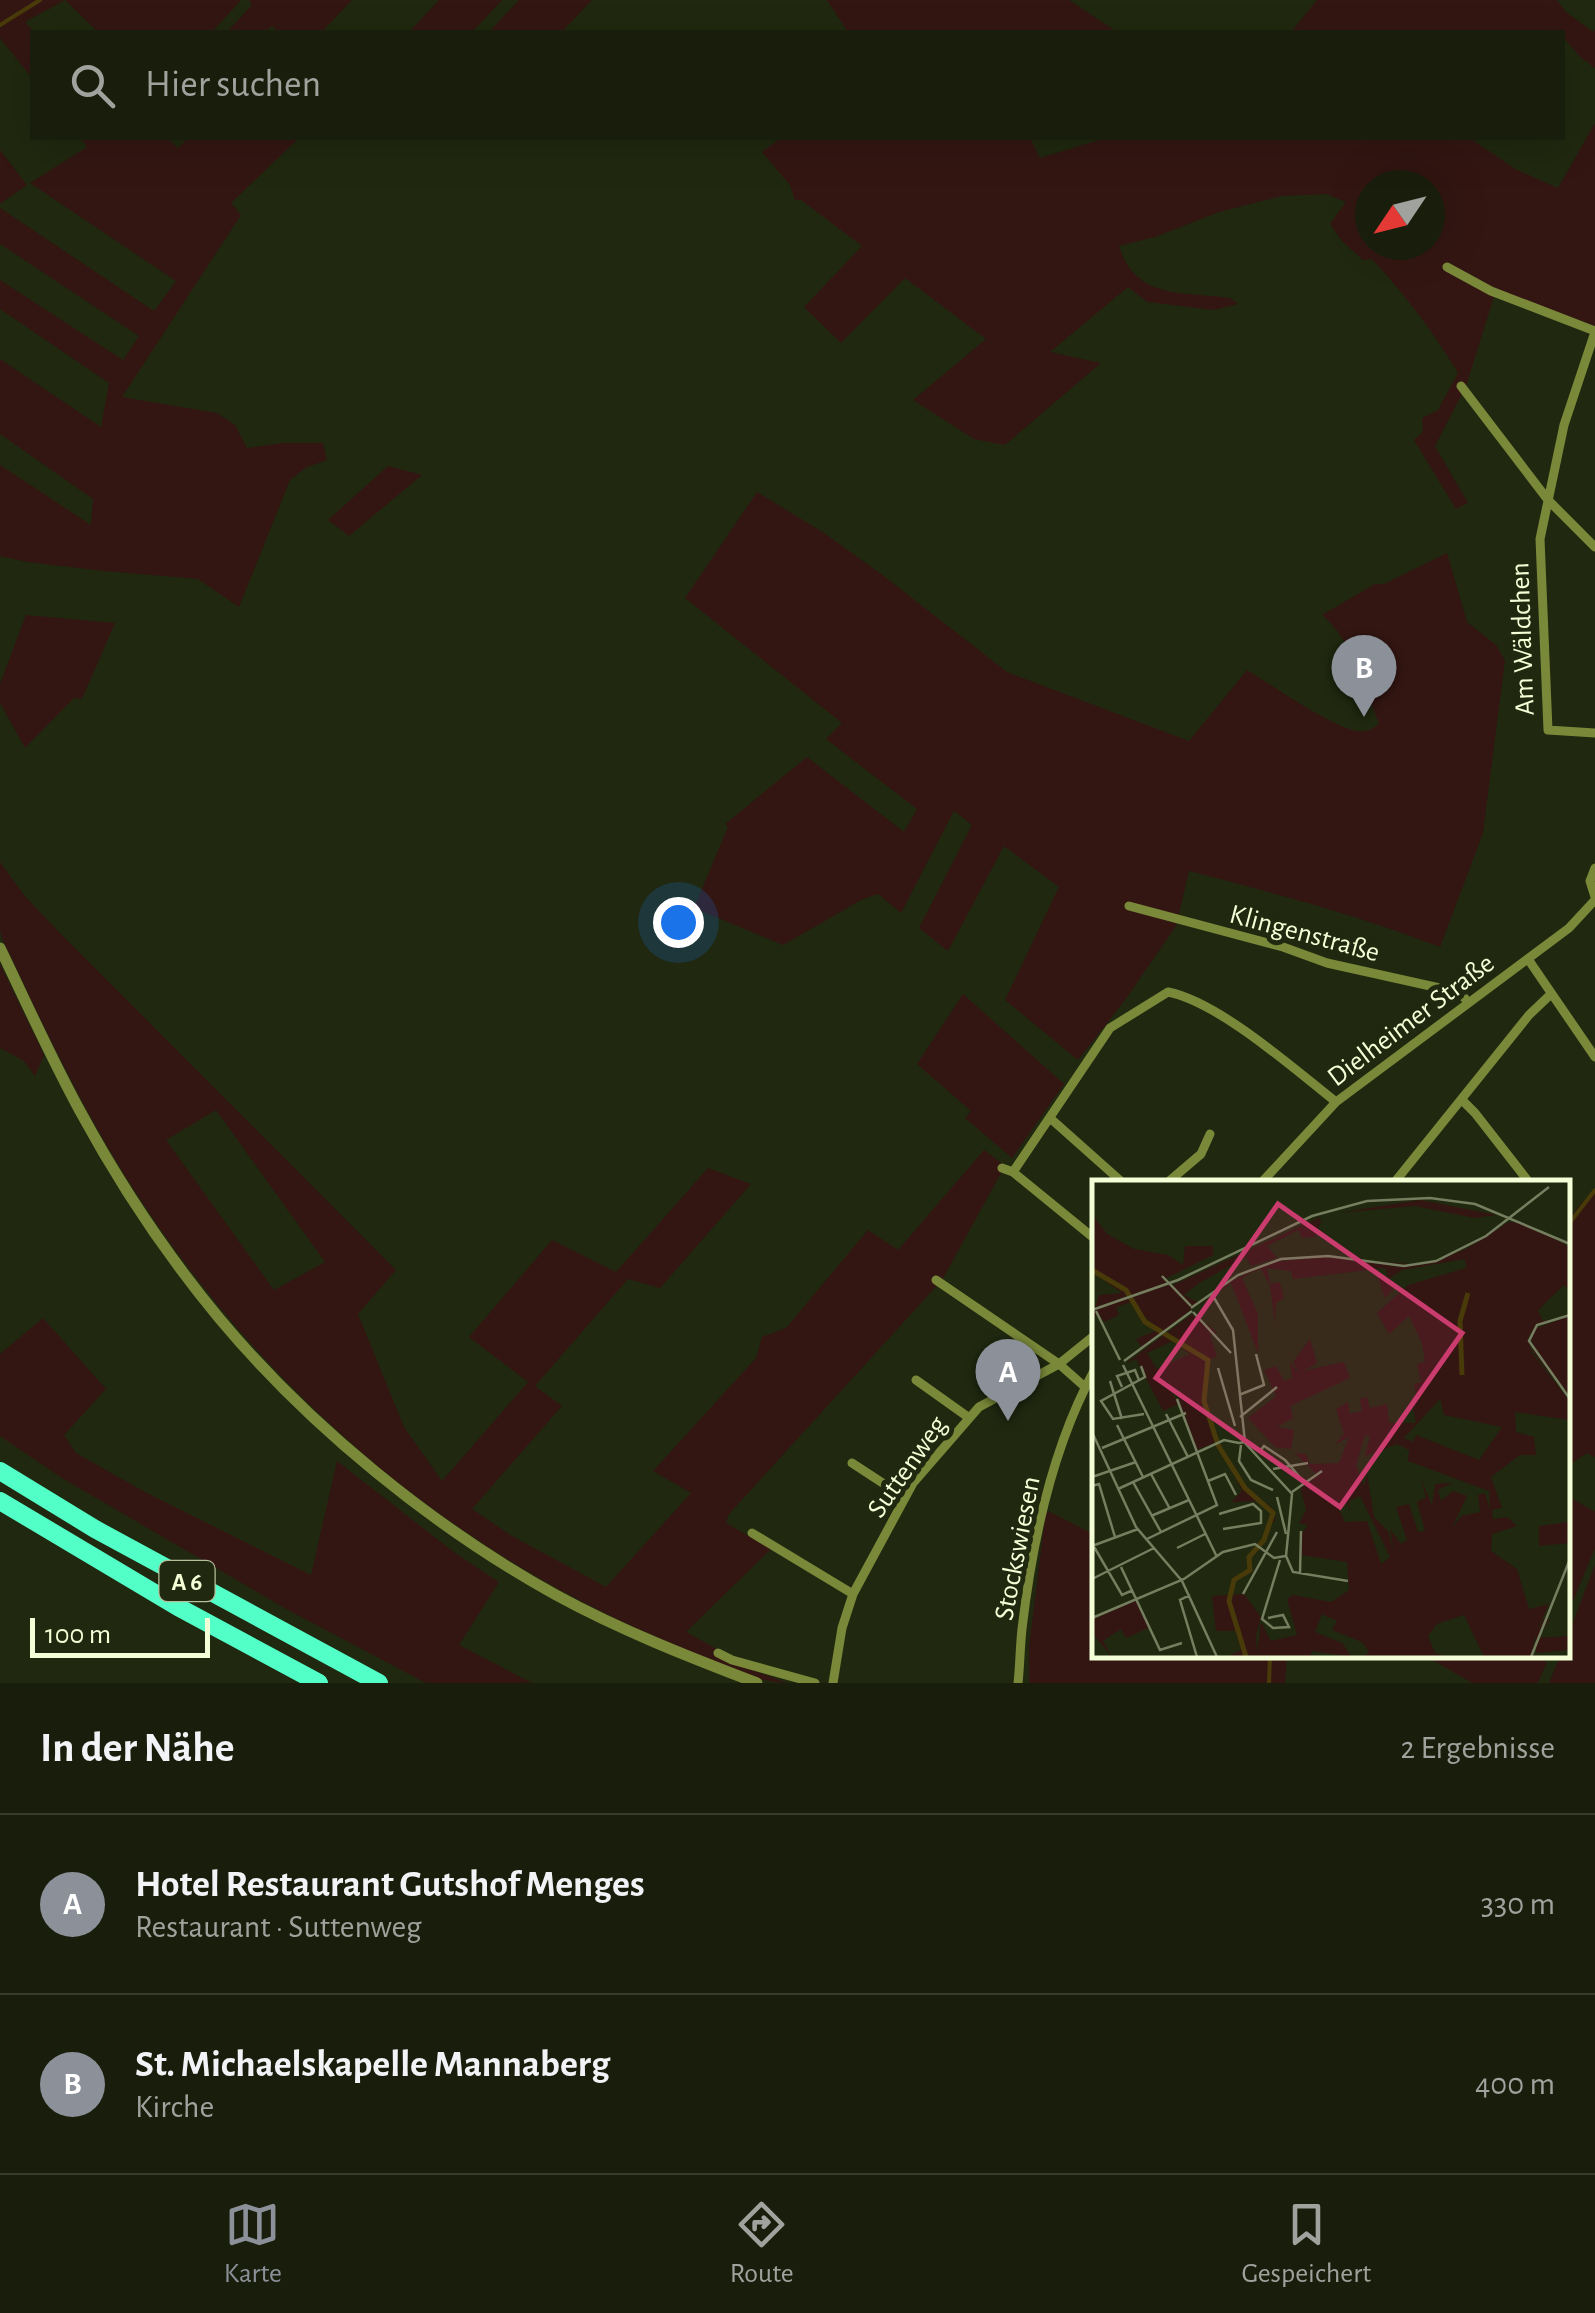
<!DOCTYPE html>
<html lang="de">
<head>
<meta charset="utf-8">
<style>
  :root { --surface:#181e0b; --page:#212714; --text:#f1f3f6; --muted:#9fa29d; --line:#363c2c; --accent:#8c9099 }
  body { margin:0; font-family:"Alegreya Sans",sans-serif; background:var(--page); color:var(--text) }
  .compass { position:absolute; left:1355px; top:170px; width:90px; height:90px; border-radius:50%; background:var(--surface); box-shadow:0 10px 40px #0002; rotate:235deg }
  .scale { position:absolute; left:30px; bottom:25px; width:180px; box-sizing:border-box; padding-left:10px; border:5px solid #f4ffd7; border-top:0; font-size:28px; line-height:35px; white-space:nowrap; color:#f4ffd7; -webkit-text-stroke:8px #20280f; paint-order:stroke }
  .you { position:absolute; left:678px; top:922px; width:35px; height:35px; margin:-25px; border:8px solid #fff; border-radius:50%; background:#1a73e8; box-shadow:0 0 0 15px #1a73e833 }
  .badge { display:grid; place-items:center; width:65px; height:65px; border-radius:50%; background:var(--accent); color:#fff; font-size:32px; font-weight:700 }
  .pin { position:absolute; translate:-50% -82px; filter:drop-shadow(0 2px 5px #0008) }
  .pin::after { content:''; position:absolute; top:52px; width:35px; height:30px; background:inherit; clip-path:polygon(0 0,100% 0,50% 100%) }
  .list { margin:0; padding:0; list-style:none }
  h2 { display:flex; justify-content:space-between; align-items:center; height:130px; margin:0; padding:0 40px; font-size:42px }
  h2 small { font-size:32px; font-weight:400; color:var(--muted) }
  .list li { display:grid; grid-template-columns:65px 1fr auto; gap:30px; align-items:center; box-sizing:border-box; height:180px; padding:0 40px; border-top:2px solid var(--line) }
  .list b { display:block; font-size:38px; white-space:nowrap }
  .list p { margin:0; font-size:32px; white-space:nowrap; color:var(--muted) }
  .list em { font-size:32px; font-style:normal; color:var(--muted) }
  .icon { flex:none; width:55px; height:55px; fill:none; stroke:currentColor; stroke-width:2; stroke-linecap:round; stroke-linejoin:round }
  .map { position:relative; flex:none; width:1595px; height:1683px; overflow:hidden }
  .search { position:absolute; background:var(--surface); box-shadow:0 10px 40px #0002; left:30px; right:30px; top:30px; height:110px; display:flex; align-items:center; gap:25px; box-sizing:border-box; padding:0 35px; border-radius:0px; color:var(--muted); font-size:38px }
  .sheet { height:490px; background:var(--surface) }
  nav { display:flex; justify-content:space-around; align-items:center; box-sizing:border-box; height:140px; border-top:2px solid var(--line); background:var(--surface); font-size:28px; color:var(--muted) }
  nav a { display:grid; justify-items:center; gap:5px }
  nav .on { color:var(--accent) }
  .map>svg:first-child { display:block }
  .green { fill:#331612; fill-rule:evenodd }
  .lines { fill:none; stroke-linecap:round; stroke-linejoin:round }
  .stream { stroke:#483b09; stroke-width:4 }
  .minor { stroke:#798839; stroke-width:9 }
  .tertiary { stroke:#798839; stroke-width:11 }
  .motorway { stroke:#52ffc7; stroke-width:18 }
  .labels { text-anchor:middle; stroke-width:10; stroke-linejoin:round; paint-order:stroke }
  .shield { fill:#20280f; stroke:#b4be9b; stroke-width:2.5 }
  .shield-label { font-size:25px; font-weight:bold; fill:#f4ffd7 }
  .street-label { font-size:28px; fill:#f4ffd7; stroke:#20280f }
  .inset-river { fill:none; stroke:#483b09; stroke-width:5 }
  .inset-road { fill:none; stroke:#757e5f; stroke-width:2.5 }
  .view { fill:#ca3b6e; fill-opacity:0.15; stroke:#ca3b6e; stroke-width:5 }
  .inset-edge { fill:none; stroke:#f4ffd7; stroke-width:5 }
</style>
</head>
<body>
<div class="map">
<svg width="1595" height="1683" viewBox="0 0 1595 1683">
  <rect width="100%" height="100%" fill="#20280f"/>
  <path class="green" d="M0,0H241L212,32H98L65,0L25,22L34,32L32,78L0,38Z
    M249,0H352L322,32H278L272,26L265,32H227L252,5Z
    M439,0H502L473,31L474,32H409Z
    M519,0H592L562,32H489Z
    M827,0H1069L1117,32H848Z
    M1317,0H1557L1566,12L1593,32L1595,29V68L1579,56L1563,37L1562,32L1557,31L1291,32Z
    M1595,123V326L1496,290L1466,386L1435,446L1468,503L1456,509L1414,440L1423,432L1422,418L1438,410L1458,373C1433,331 1405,295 1372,259L1363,260L1342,241L1330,224L1346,202L1326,194L1282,196L1219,212L1155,237L1119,246C1136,301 1184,291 1230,298L1238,304L1214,310L1147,302L1128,287L1050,352L1101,363L1005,445L974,439L913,400L986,339L905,278L841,343L804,307L862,246L801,200H795L790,185L762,152L781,138H1030L1040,158L1106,138H1476L1474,141L1517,170L1558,188ZM1370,185H1430V245H1370Z
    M81,138H167L178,148L188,138H299L231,203L241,215L122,397L217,413L235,425L247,448L282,443H323L327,460L307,467L290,480L239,607L198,579L104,571L27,562L0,556V465L91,525L93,499L0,434V359L101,427L109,383L0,309V280L123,360L139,336L0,244V208L154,311L176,281L30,183L87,147Z
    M0,150L27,185L0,204Z
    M388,466L422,475L349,536L328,520Z
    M757,492L824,533L881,574L1007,672L1189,741L1247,670C1268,683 1337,730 1358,731C1367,732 1374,729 1379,723C1364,686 1353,641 1322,615L1375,584H1384L1447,553L1467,622L1496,645L1505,660L1483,833L1440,947C1358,915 1274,893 1189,871L1176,926L1125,1000L1078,1060L1005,1000L1059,887L1004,846L948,951L919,928L972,825L954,811L901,913L878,894L861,900L783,945L694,908L728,827L725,824L807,757L904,832L917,809L826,739L842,723L685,598Z
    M26,615L115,623L82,699L74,698L25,748L0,703V684Z
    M0,862L24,895L54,927L396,1270L358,1314L404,1427L442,1481L528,1382L469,1337L552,1240L616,1272L708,1168L751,1184L660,1288L628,1279L535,1386L562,1406L472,1509L512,1536L606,1587L691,1493L653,1471L756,1358L762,1337L786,1328L868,1230L898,1250L984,1150L1005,1166L942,1280L729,1514L726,1523L771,1549L686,1632L720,1651L735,1663L787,1683C751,1683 694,1653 659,1638C400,1527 194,1325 68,1074C49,1038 32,1002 15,965C10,954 2,942 0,930C0,909 0,884 0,862ZM216,1110L325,1262L274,1290L166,1140Z
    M0,964L44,1055L35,1076L24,1061L0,1048Z
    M963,994L1064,1084L1012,1158L965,1118L971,1111L917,1064Z
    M1595,1187V1457L1587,1453L1568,1466V1220Z
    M43,1318L106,1389L64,1435L76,1453L145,1492L311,1575L337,1461L455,1553L499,1582L459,1645L532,1683H426L288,1610L62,1478L0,1436V1354Z
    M1568,1496L1595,1512V1548L1568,1613Z
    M1046,1510L1095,1535V1656H1287L1285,1683H1029V1647Z
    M1595,1565V1683H1549L1560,1656H1568V1635Z
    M1426,1656H1536L1547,1662L1538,1683H1472Z"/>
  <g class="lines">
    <path class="stream" d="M0,25L40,0
      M1568,1225L1595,1190
      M1269,1683L1270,1656"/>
    <path class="minor" d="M1447,267L1491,291L1595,331
      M1595,332L1564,425L1540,539L1548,730L1595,733
      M1461,386L1548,500L1595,547
      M1595,868L1590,881L1595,897
      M1129,906L1283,947L1327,963L1453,991L1461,994L1468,1002
      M1528,959L1595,1057
      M1462,1100L1475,1113L1528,1181
      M1050,1118L1123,1183
      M1002,1168L1013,1172L1095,1239
      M1013,1172L1110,1028L1168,992C1219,1002 1294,1069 1336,1102
      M1167,1183L1201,1154L1210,1134
      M1261,1183L1336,1102L1569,928L1595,900
      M1394,1183L1529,1015L1551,994
      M936,1280L1059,1364L1085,1387
      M916,1380L968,1417
      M852,1463L904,1497
      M752,1533L853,1594
      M718,1653L732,1660L815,1683
      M833,1683L842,1628L853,1594L913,1483L979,1407L1059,1364L1095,1335
      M1018,1683C1020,1665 1020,1647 1022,1629C1032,1543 1053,1445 1095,1369"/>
    <path class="tertiary" d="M0,948C26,1002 51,1058 80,1111C119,1183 166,1254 219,1318C309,1426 433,1527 556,1595C620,1630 689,1657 757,1683"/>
    <path class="motorway" d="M0,1471L95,1529L379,1683
      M0,1501L178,1607L319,1683"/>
  </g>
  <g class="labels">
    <rect class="shield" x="159.5" y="1561" width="55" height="40" rx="8"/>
    <g class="shield-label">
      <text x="187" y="1590">A 6</text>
    </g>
    <g class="street-label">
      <text transform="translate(1521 639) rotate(-92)" y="10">Am Wäldchen</text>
      <text transform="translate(1305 932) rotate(15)" y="10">Klingenstraße</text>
      <text transform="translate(1410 1019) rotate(-37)" y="10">Dielheimer Straße</text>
      <text transform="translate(906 1466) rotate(-55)" y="10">Suttenweg</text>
      <text transform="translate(1016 1548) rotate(-79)" y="10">Stockswiesen</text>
    </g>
  </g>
  <g transform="translate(1092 1180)">
    <rect width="478" height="478" fill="#20280f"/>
    <path d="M328,20L405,35L382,38L323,26L245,33ZM0,34L15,54L42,69L76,75L91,85L93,66H121V75L73,99L79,106L228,37L229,42L223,57L210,58L206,50L175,66L185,78L159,86L154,77L107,103L92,115L107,123L51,169L44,159L66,150L39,122L24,127L27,135L12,142L7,134L0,138L7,115L30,113L0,92ZM417,42L435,44L477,67V110L472,105L454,122L446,131L451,141L462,139L446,144L440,150L477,136V218L441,172L439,152L436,159L440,173L477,220V240L423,232L424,252L442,257L444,275H428L399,297L410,328L400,330L401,339L415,337L425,346L400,354L399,371L425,389L437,429L457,424L444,453L452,438L457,440L446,458L477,456V470L444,473V454L439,477H392L372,435L345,444L336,456L343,473L355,477H270L277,472L270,462L240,450L245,441L230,434L223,452L250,463L260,477L220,471L218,477H135L149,470L143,451H124L120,416L152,414L169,437L164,456L165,472L169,442L179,461L205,455L195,419L201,415L239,422L257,410L255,382L209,375L208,356L216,345L207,343L214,330L208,306L224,294L203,273L214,274L218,284L247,283L257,257L242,265L252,254L244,229L256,222L258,234L270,231L268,219L275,217L278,228L295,224L297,243H324L319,220L325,219L322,204L329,202L325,184L333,182L330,163L317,136L297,154L285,133L316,105L374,88L373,79L310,90L295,100L301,109L293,118L286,98L296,99L293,88L201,99L199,91L175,88L178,104L188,102L192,118L184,123L183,144L178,106L169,89L163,91L150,98L166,134V173L139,103L107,126L133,104L181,82L235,77L330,85L374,69ZM348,219L352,235L410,247L387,280L324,255L321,262L312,258ZM273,255L278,256L273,276L305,264L317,270L316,281L397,311L398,330L393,313L386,315L388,332L369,336L360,348L375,316L361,311L349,321L346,310L360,303L343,304L340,325L329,299L334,317L325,322L333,351L326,352L317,324L304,327L315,360L309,364L298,349L302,373L296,351L282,337L275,294L272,306L264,285ZM268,316L298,377L289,384L275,341L253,342L245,325L255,323L258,332L257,321ZM100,134L125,152L118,155L125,176L116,181L114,217L126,262L104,270L86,217L90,209L80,213L87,224L71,231L44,179L33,184ZM81,161L98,174L65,189L55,173ZM218,159L225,183L211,191L252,182L258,198L198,226L201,238L185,247L202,250L199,269L183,267L156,238L184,216L172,190L184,186L192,201L200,198L198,182L208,195L201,182ZM127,264L154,306L181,329L183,340L176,349L180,333L172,321L139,322L150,311ZM477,342V363L447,366V346ZM45,420L58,447L34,458L29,449L11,461L20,477L0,453V440Z" fill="#331612" fill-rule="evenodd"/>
    <path class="inset-river" d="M0,90L34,110L53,142L116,180L112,221L126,265L153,308L181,333L172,360L157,377L158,390L142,400L137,421L154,477M370,195L368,141L376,113"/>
    <path class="inset-road" d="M70,96L99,126M121,116L141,150L153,262L147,263M99,128L146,95L189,79L236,76L312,86L344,81L394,56L457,7M0,130L86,100L220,36L275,21L338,18L383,24L478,64M4,131L28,180M101,132L139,173M478,135L445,145L437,161L478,219M32,181L100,131M31,185L125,377M49,186L53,197L9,221L21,239L52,234M126,188L143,246M18,201L30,239M30,207L25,196L43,190L47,200M147,215L172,205L164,174M74,234L96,277M148,237L185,207M25,245L51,297M0,252L44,347L90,401L125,477M153,263L200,314L194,376M149,265L147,281L159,300L181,310M10,268L94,233M168,271L172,266L193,280L212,302M181,289L216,283M59,294L78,329M0,297L44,282M116,301L133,294L144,315M41,302L69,352M0,306L7,304L23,357M26,309L132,260L147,263M200,312L230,291M185,317L194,354M127,334L161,324L169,331V343L131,349M59,336L97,320M55,359L125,325L85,219M1,365L30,415L41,410M0,366L46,349M85,368L113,354M29,387L68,470L90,463M208,393L209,351M0,399L62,368M151,414L185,352M98,415L88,420L105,477M0,438L92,399L131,372L163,364L182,378L194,376L201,392L256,401M176,438L191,435L197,447L181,448L170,439L188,380M439,477L478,379"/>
    <path class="view" d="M186,24L370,153L248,327L64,198Z"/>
    <rect width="478" height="478" class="inset-edge"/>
  </g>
</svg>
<svg class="compass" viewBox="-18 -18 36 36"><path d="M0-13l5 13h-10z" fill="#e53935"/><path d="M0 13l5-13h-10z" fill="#9fa29d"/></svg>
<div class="scale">100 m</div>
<div class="you"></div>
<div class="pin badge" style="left:1008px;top:1421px">A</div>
<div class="pin badge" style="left:1364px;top:717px">B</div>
<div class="search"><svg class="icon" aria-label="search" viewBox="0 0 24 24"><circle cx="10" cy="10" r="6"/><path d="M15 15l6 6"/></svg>Hier suchen</div>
</div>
<section class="sheet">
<h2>In der Nähe<small>2 Ergebnisse</small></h2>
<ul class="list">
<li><span class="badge">A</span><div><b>Hotel Restaurant Gutshof Menges</b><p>Restaurant · Suttenweg</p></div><em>330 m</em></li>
<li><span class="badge">B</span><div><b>St. Michaelskapelle Mannaberg</b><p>Kirche</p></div><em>400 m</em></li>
</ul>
</section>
<nav>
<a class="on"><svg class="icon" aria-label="map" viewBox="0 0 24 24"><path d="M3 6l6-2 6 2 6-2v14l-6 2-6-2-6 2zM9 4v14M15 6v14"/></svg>Karte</a>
<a><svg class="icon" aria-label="directions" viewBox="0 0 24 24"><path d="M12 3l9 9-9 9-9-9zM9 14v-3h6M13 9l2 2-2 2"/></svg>Route</a>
<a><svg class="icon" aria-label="saved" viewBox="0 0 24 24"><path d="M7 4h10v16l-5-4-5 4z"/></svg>Gespeichert</a>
</nav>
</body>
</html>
